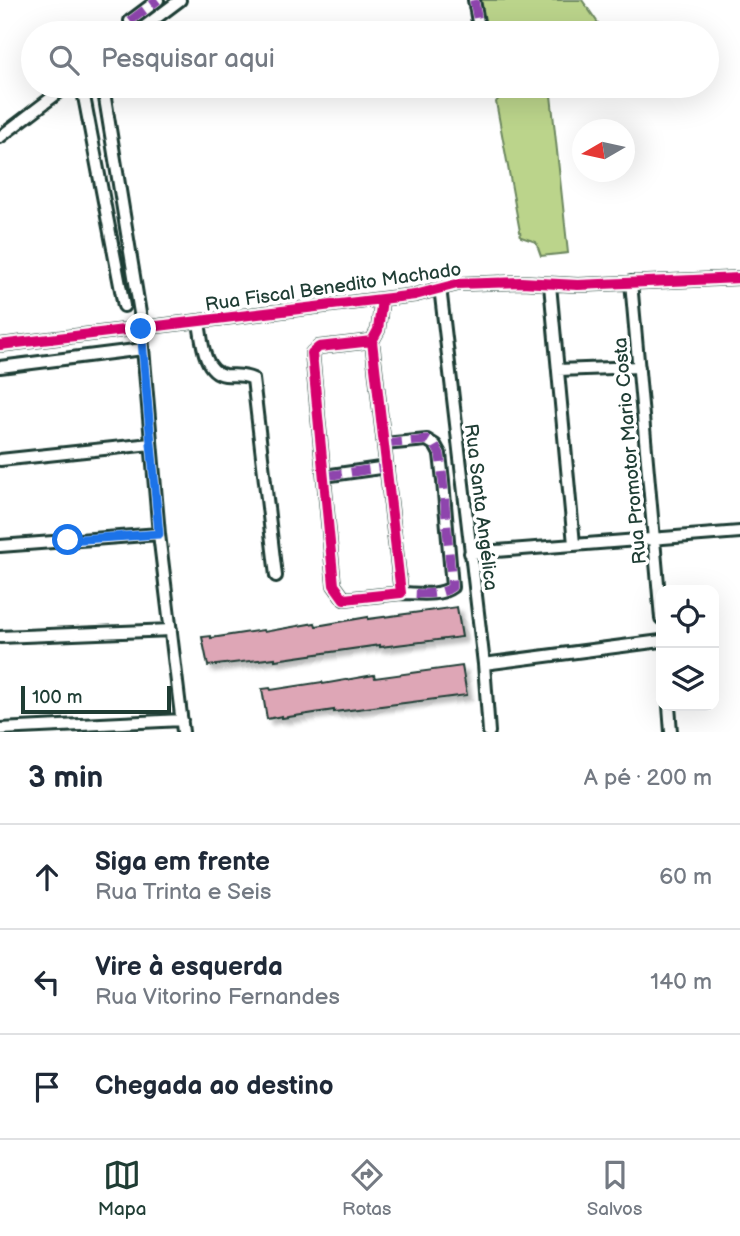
<!DOCTYPE html>
<html lang="pt">
<head>
<meta charset="utf-8">
<style>
  :root { --surface:#fff; --page:#f2f2f3; --text:#1f2937; --muted:#747a83; --line:#e0e1e3; --accent:#1f3d34 }
  body { margin:0; font-family:"Balsamiq Sans",sans-serif; background:var(--page); color:var(--text) }
  .controls { position:absolute; right:21px; bottom:21px; display:grid; overflow:hidden; border-radius:14px; box-shadow:0 7px 28px #0002 }
  .controls button { width:63px; height:63px; display:grid; place-items:center; padding:0; border:0; border-bottom:2px solid var(--line); background:var(--surface); color:var(--text); font:35px sans-serif }
  .compass { position:absolute; left:572px; top:119px; width:63px; height:63px; border-radius:50%; background:var(--surface); box-shadow:0 7px 28px #0002; rotate:261deg }
  .scale { position:absolute; left:21px; bottom:18px; width:150px; box-sizing:border-box; padding-left:7px; border:4px solid #1f3d34; border-top:0; font-size:19px; line-height:24px; white-space:nowrap; color:#1f3d34; -webkit-text-stroke:5px #fff; paint-order:stroke }
  .stop { position:absolute; width:21px; height:21px; margin:-16px; border:5px solid #1a73e8; border-radius:50%; background:#fff }
  .stop.end { background:#1a73e8; border-color:#fff; box-shadow:0 2px 7px #0008 }
  .list { margin:0; padding:0; list-style:none }
  h2 { display:flex; justify-content:space-between; align-items:center; height:91px; margin:0; padding:0 28px; font-size:30px }
  h2 small { font-size:23px; font-weight:400; color:var(--muted) }
  .list li { display:grid; grid-template-columns:46px 1fr auto; gap:21px; align-items:center; box-sizing:border-box; height:105px; padding:0 28px; border-top:2px solid var(--line) }
  .list b { display:block; font-size:26px; white-space:nowrap }
  .list p { margin:0; font-size:23px; white-space:nowrap; color:var(--muted) }
  .list em { font-size:23px; font-style:normal; color:var(--muted) }
  .icon { flex:none; width:38px; height:38px; fill:none; stroke:currentColor; stroke-width:2; stroke-linecap:round; stroke-linejoin:round }
  .map { position:relative; flex:none; width:740px; height:732px; overflow:hidden }
  .search { position:absolute; background:var(--surface); box-shadow:0 7px 28px #0002; left:21px; right:21px; top:21px; height:77px; display:flex; align-items:center; gap:18px; box-sizing:border-box; padding:0 24px; border-radius:38px; color:var(--muted); font-size:26px }
  .sheet { height:406px; background:var(--surface) }
  nav { display:flex; justify-content:space-around; align-items:center; box-sizing:border-box; height:98px; border-top:2px solid var(--line); background:var(--surface); font-size:19px; color:var(--muted) }
  nav a { display:grid; justify-items:center; gap:4px }
  nav .on { color:var(--accent) }
  .map>svg:first-child { display:block }
  .green { fill:#bbd48b; stroke:#6d8860; stroke-width:2 }
  .building { fill:#dea6b6; stroke:#1f3d34; stroke-width:2; filter:url(#shadow) }
  .lines { fill:none; stroke-linecap:round; stroke-linejoin:round }
  .street-casing { stroke:#1f3d34; stroke-width:16 }
  .street { stroke:#fff; stroke-width:10 }
  .quiet { stroke:#8e44ad; stroke-width:9; stroke-dasharray:18 9; stroke-linecap:butt }
  .cycleway-casing { stroke:#fff; stroke-width:15 }
  .cycleway { stroke:#d6006c; stroke-width:10 }
  .route { stroke:#1a73e8; stroke-width:9 }
  .labels { text-anchor:middle; stroke-width:7; stroke-linejoin:round; paint-order:stroke }
  .street-label { font-size:19px; fill:#1f3d34; stroke:#fff }
</style>
</head>
<body>
<div class="map">
<svg width="740" height="732" viewBox="0 0 740 732">
  <defs>
    <filter id="shadow"><feDropShadow dx="5" dy="5" stdDeviation="2" flood-color="#0004"/></filter>
  </defs>
  <rect width="100%" height="100%" fill="#fff"/>
  <filter id="ink" filterUnits="userSpaceOnUse"><feTurbulence type="fractalNoise" baseFrequency=".0143" numOctaves="2"/><feDisplacementMap in="SourceGraphic" scale="14" xChannelSelector="R" yChannelSelector="G"/><feConvolveMatrix kernelMatrix="1 2 1 2 8 2 1 2 1" color-interpolation-filters="sRGB"/></filter>
  <g filter="url(#ink)">
    <path class="green" d="M480,0H582L605,33H486Z
      M502,86H550L568,253L541,256L536,242L521,237L496,102L500,97Z"/>
    <path class="building" d="M457,607L462,637L380,647V645L275,660V658L208,666L202,637L211,636V638L263,630L264,632L315,623L316,626L368,617V619Z
      M462,666L467,695L334,712V710L282,718V716L267,719L262,689L270,688L271,690L322,682L323,684L374,675L375,678Z"/>
    <g class="lines">
      <g class="street-casing">
        <path id="street" d="M474,0L480,33
          M130,21L158,0
          M136,33L180,0
          M82,86L124,306
          M103,86L140,313L159,534L183,732
          M0,137L67,86
          M631,282L661,618
          M550,285L574,544
          M440,287L484,664L489,732
          M199,322C202,340 203,372 225,375C236,376 243,374 253,379L276,576
          M372,341L319,347L312,353L334,585L344,599L401,593L372,341L378,330L382,299
          M0,345L415,295L457,284L521,282L578,285L740,278
          M0,367L143,349
          M558,370L639,367
          M384,444L427,440L435,445L440,454L443,481L452,587C439,597 417,593 401,593
          M0,460L151,444
          M324,476L387,467
          M0,546L159,534
          M470,553L740,532
          M0,637L171,630
          M484,664L661,641
          M669,706L671,732
          M0,729L182,720"/>
      </g>
      <use href="#street" class="street"/>
      <path class="quiet" d="M474,0L480,33
        M130,21L158,0
        M384,444L427,440L435,445L440,454L443,481L452,587C439,597 417,593 401,593
        M324,476L387,467"/>
      <g class="cycleway-casing">
        <path id="cycleway" d="M372,341L319,347L312,353L334,585L344,599L401,593L372,341L378,330L382,299
          M0,345L415,295L457,284L521,282L578,285L740,278"/>
      </g>
      <use href="#cycleway" class="cycleway"/>
    </g>
  </g>
  <g class="lines" filter="url(#ink)">
    <path class="route" d="M68,540L159,534L141,329"/>
  </g>
  <g class="labels">
    <g class="street-label">
      <text transform="translate(333 286) rotate(-8)" y="7">Rua Fiscal Benedito Machado</text>
      <text transform="translate(629 451) rotate(-95)" y="7">Rua Promotor Mario Costa</text>
      <text transform="translate(482 507) rotate(83)" y="7">Rua Santa Angélica</text>
    </g>
  </g>
</svg>
<div class="controls">
<button><svg class="icon" aria-label="locate" viewBox="0 0 24 24"><circle cx="12" cy="12" r="6"/><path d="M12 2v4M12 18v4M2 12h4M18 12h4"/></svg></button>
<button><svg class="icon" aria-label="layers" viewBox="0 0 24 24"><path d="M12 4l9 5-9 5-9-5zM3 14l9 5 9-5"/></svg></button>
</div>
<svg class="compass" viewBox="-18 -18 36 36"><path d="M0-13l5 13h-10z" fill="#e53935"/><path d="M0 13l5-13h-10z" fill="#747a83"/></svg>
<div class="scale">100 m</div>
<div class="stop" style="left:68px;top:540px"></div>
<div class="stop end" style="left:141px;top:329px"></div>
<div class="search"><svg class="icon" aria-label="search" viewBox="0 0 24 24"><circle cx="10" cy="10" r="6"/><path d="M15 15l6 6"/></svg>Pesquisar aqui</div>
</div>
<section class="sheet">
<h2>3 min<small>A pé · 200 m</small></h2>
<ul class="list">
<li><svg class="icon" aria-label="ahead" viewBox="0 0 24 24"><path d="M12 20V5M6 11l6-6 6 6"/></svg><div><b>Siga em frente</b><p>Rua Trinta e Seis</p></div><em>60 m</em></li>
<li><svg class="icon" aria-label="left" viewBox="0 0 24 24"><path d="M17 20v-9H6M10 6l-5 5 5 5"/></svg><div><b>Vire à esquerda</b><p>Rua Vitorino Fernandes</p></div><em>140 m</em></li>
<li><svg class="icon" aria-label="arrive" viewBox="0 0 24 24"><path d="M6 21V4h12l-3 4 3 4H6"/></svg><div><b>Chegada ao destino</b></div></li>
</ul>
</section>
<nav>
<a class="on"><svg class="icon" aria-label="map" viewBox="0 0 24 24"><path d="M3 6l6-2 6 2 6-2v14l-6 2-6-2-6 2zM9 4v14M15 6v14"/></svg>Mapa</a>
<a><svg class="icon" aria-label="directions" viewBox="0 0 24 24"><path d="M12 3l9 9-9 9-9-9zM9 14v-3h6M13 9l2 2-2 2"/></svg>Rotas</a>
<a><svg class="icon" aria-label="saved" viewBox="0 0 24 24"><path d="M7 4h10v16l-5-4-5 4z"/></svg>Salvos</a>
</nav>
</body>
</html>
